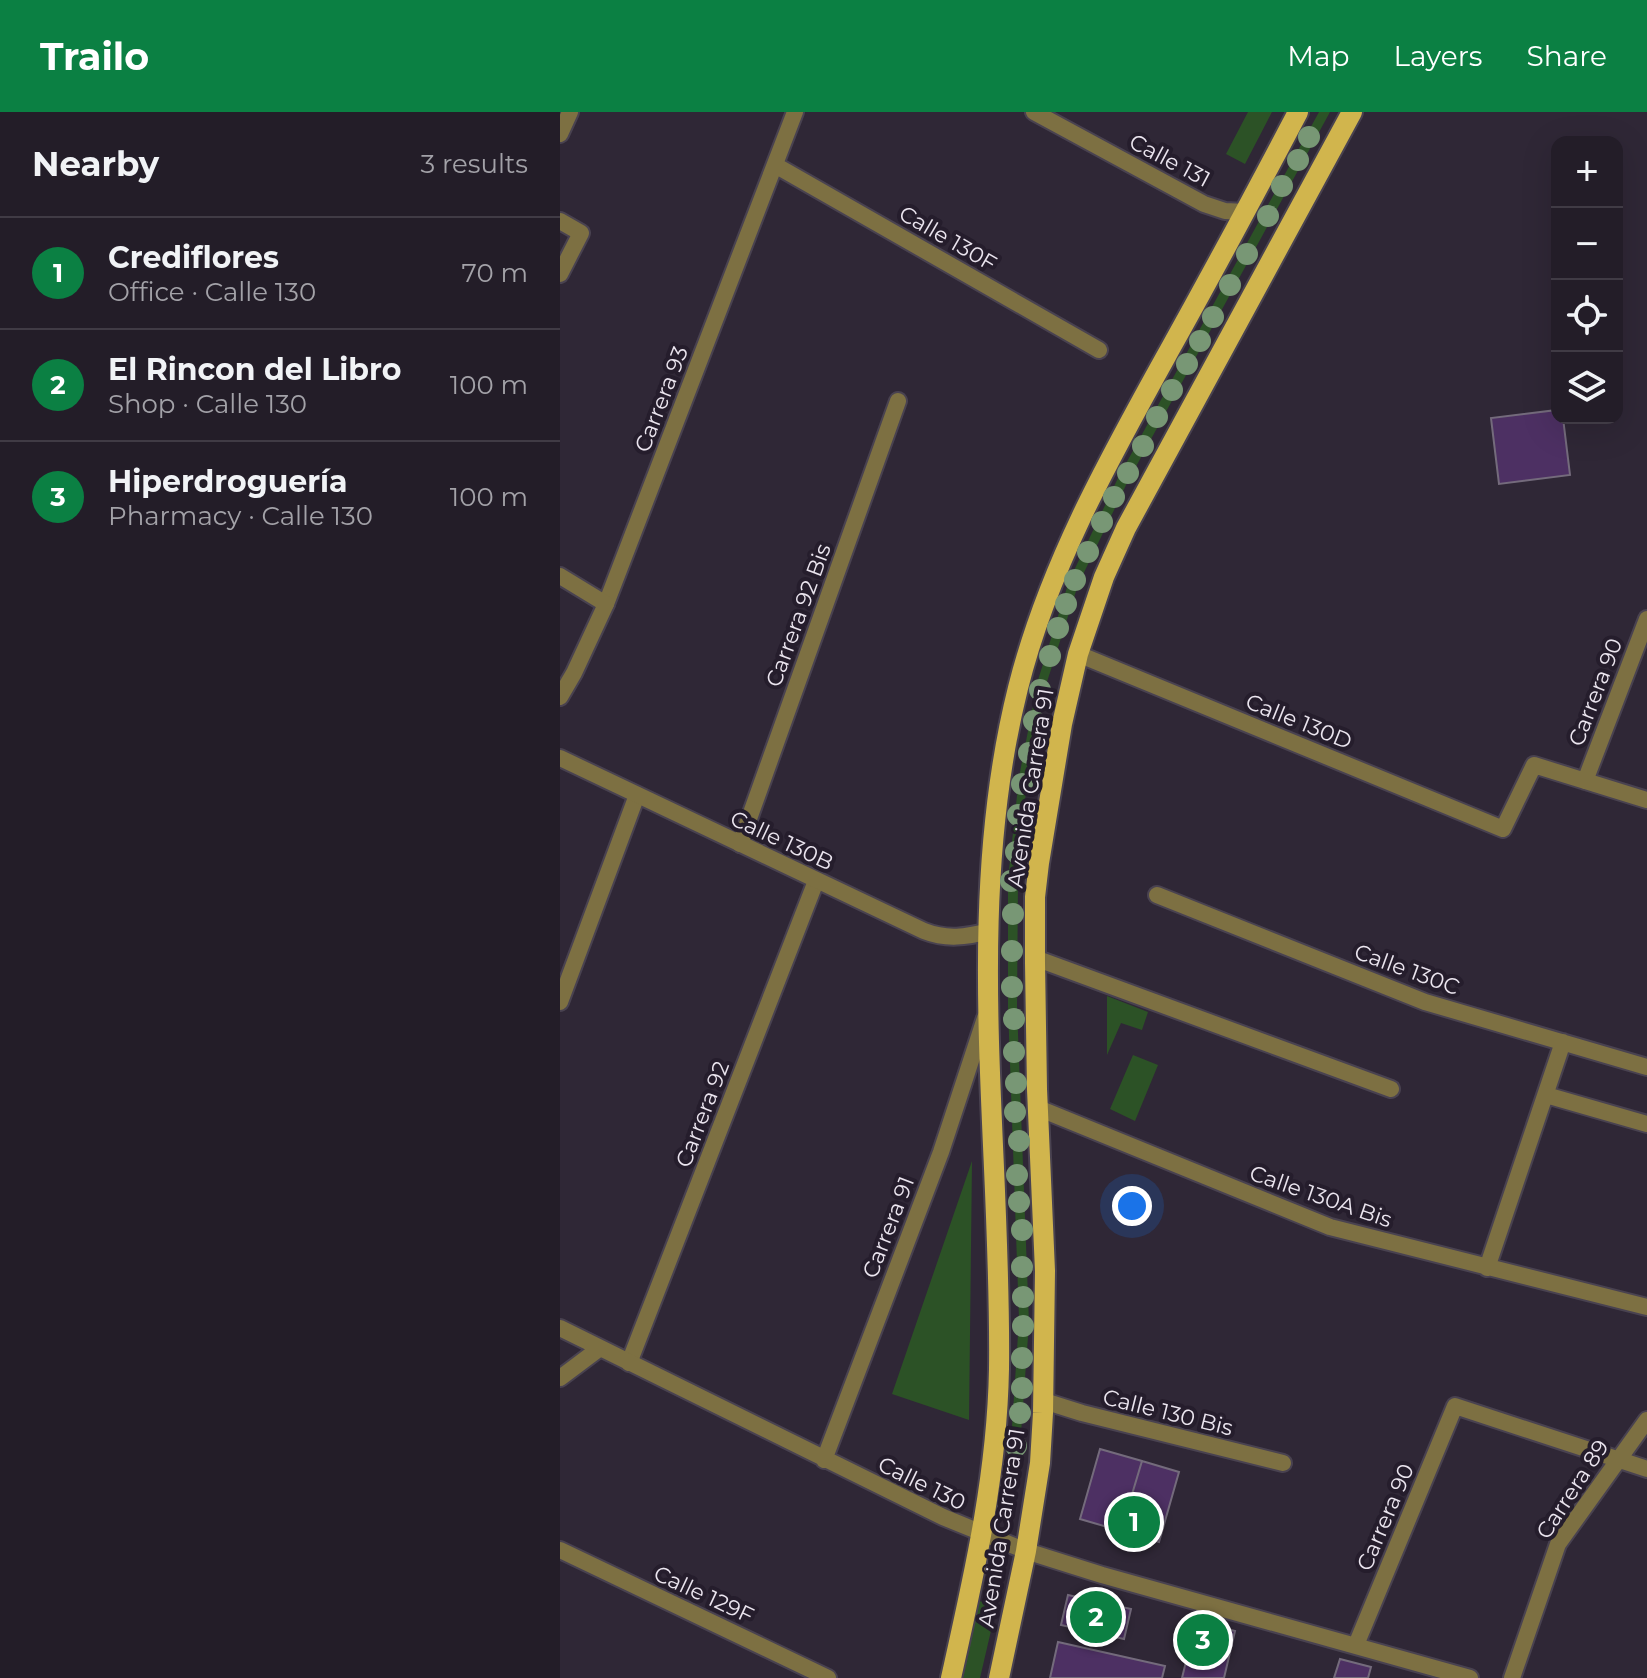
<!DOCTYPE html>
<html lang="en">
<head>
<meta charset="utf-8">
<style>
  :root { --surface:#231d28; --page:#2f2a34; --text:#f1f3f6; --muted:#a3a2a8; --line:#403b45; --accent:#0b8043 }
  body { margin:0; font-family:Montserrat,sans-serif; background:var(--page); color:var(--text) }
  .controls { position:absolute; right:24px; top:24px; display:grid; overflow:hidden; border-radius:16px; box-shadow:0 8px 32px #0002 }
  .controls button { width:72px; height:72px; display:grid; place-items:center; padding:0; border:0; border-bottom:2px solid var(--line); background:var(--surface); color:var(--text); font:40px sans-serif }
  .you { position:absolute; left:572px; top:1094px; width:28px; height:28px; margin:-20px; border:6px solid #fff; border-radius:50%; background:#1a73e8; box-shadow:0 0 0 12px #1a73e833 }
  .badge { display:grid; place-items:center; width:52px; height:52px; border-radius:50%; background:var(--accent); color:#fff; font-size:26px; font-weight:700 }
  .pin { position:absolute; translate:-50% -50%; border:4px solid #fff; box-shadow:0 2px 8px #0006 }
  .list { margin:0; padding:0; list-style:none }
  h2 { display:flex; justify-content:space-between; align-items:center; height:104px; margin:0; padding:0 32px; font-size:34px }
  h2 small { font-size:26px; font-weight:400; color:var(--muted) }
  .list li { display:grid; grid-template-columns:52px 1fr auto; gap:24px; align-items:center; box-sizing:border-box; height:112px; padding:0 32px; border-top:2px solid var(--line) }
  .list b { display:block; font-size:30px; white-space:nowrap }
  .list p { margin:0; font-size:26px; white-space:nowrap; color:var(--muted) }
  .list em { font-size:26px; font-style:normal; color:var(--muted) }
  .icon { flex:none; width:44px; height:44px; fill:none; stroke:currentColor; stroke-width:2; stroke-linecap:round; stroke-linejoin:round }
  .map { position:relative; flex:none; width:1087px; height:1566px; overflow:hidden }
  header { display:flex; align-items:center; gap:48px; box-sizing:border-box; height:112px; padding:0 40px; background:var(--accent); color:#fff }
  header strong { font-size:38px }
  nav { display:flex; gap:44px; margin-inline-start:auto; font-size:28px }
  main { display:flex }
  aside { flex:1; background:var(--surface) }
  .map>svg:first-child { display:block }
  .green { fill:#2c5226 }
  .building { fill:#4d3063; stroke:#746b7c; stroke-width:2 }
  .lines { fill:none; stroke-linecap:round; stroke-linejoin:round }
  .service-casing { stroke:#494250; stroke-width:20 }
  .minor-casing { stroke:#494250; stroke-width:20 }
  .tertiary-casing { stroke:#494250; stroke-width:20 }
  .primary-casing { stroke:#494250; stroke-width:24 }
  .service { stroke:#7d7042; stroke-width:16 }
  .minor { stroke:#7d7042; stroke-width:16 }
  .tertiary { stroke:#7d7042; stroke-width:16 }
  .primary { stroke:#d1b54d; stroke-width:20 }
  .tree { fill:#789775 }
  .labels { text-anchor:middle; stroke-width:8; stroke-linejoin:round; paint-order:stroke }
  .street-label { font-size:22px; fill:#ebe5ef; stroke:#251d2c }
</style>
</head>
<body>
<header>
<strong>Trailo</strong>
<nav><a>Map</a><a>Layers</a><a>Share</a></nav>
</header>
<main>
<aside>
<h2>Nearby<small>3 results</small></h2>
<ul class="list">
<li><span class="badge">1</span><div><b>Crediflores</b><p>Office · Calle 130</p></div><em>70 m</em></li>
<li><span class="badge">2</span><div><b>El Rincon del Libro</b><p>Shop · Calle 130</p></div><em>100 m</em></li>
<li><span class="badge">3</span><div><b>Hiperdroguería</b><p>Pharmacy · Calle 130</p></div><em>100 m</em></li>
</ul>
</aside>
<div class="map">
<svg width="1087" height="1566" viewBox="0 0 1087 1566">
  <rect width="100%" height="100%" fill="#2f2736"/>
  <path class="green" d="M688,0H712L685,52L666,42Z
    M759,0H770L567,371L518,473L486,573L467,667L458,769L457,895L469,1211L458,1363L449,1361L459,1207L448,895V767L459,665L478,568L509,469L558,366Z
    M547,884L588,900L582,918L561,911L547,943Z
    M573,943L598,953L575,1009L550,997Z
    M412,1049L409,1308L332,1282Z
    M419,1489L437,1493L420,1566H402Z"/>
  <path class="building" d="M997,298V306H1003L1010,363L939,372L931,306Z
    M540,1337L582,1349L561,1419L520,1407Z
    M582,1349L619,1360L599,1430L561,1419Z
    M508,1483L571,1497L564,1527L501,1513Z
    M636,1509L675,1519L664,1566H622Z
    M498,1530L605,1554L602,1566H490Z
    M780,1547L811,1555L808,1566H774Z"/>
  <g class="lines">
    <g class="service-casing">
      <path id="service" d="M180,732L338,289"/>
    </g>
    <g class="minor-casing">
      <path id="minor" d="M0,22L10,0
        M215,53L539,238
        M0,109L21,121L0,162
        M46,492L235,0
        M518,542L943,717L974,653L1087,688
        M1025,669L1087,507
        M597,783L865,890L1087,955
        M475,846L831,977
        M0,890L77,683
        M986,983L1087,1012
        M478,996L770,1115L1087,1195
        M927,1156L1003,930
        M69,1251L256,769
        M484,1289L522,1301L723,1351
        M0,1438L268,1566
        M466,1439L542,1463L910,1566
        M796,1533L895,1294L1087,1357
        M952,1566L998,1432L1087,1308"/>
    </g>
    <g class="tertiary-casing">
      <path id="tertiary" d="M474,0L644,92L665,99L686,100
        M0,464L46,492L14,561L0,585
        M0,646L364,819C387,828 406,825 430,819
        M0,1216L383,1405L466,1439
        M0,1266L40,1236
        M264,1348L381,1040L425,906"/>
    </g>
    <g class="primary-casing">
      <path id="primary" d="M391,1566C414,1463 437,1364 439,1257C442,1031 402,799 458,576C488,456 549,347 609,239C653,160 696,80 738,0
        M439,1566L466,1439L480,1351L483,1301L485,1159L477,977L475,851V785L479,751L502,612L518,542L544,465L566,416L792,0"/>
    </g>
    <use href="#service" class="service"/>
    <use href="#minor" class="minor"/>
    <use href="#tertiary" class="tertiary"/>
    <use href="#primary" class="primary"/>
  </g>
  <g class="tree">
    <circle cx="749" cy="25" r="11"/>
    <circle cx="738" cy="48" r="11"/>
    <circle cx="722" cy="74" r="11"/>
    <circle cx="708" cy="104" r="11"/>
    <circle cx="687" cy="142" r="11"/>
    <circle cx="670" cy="173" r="11"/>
    <circle cx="653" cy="205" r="11"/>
    <circle cx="640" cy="229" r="11"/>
    <circle cx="627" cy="252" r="11"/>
    <circle cx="612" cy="278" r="11"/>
    <circle cx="597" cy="305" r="11"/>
    <circle cx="583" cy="334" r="11"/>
    <circle cx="568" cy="361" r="11"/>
    <circle cx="554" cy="385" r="11"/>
    <circle cx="542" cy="410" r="11"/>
    <circle cx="528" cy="440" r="11"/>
    <circle cx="515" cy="468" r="11"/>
    <circle cx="506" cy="492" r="11"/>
    <circle cx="498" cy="516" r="11"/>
    <circle cx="490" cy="544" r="11"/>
    <circle cx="480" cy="578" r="11"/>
    <circle cx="474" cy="609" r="11"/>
    <circle cx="469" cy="641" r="11"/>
    <circle cx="462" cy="672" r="11"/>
    <circle cx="458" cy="703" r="11"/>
    <circle cx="456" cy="740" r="11"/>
    <circle cx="451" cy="769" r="11"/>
    <circle cx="453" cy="802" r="11"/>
    <circle cx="452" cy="839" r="11"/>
    <circle cx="452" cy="875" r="11"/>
    <circle cx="454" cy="907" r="11"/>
    <circle cx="454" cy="940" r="11"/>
    <circle cx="456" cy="971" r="11"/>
    <circle cx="455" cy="1000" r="11"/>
    <circle cx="459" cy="1029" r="11"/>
    <circle cx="457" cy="1063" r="11"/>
    <circle cx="459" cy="1090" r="11"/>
    <circle cx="462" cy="1118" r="11"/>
    <circle cx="462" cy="1155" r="11"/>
    <circle cx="463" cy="1185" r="11"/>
    <circle cx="463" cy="1214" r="11"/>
    <circle cx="462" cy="1246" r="11"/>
    <circle cx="462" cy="1276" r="11"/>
    <circle cx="460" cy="1301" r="11"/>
    <circle cx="456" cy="1334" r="11"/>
  </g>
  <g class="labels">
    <g class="street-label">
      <text transform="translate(610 48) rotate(28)" y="8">Calle 131</text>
      <text transform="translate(388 126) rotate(30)" y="8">Calle 130F</text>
      <text transform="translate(101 287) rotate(-69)" y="8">Carrera 93</text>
      <text transform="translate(238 503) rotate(-70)" y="8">Carrera 92 Bis</text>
      <text transform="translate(1035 580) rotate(-69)" y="8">Carrera 90</text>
      <text transform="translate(739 609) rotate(22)" y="8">Calle 130D</text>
      <text transform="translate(470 676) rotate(-81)" y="8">Avenida Carrera 91</text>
      <text transform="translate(222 728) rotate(25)" y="8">Calle 130B</text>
      <text transform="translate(847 857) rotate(20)" y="8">Calle 130C</text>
      <text transform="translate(142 1002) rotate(-69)" y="8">Carrera 92</text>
      <text transform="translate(761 1084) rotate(19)" y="8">Calle 130A Bis</text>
      <text transform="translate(328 1115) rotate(-69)" y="8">Carrera 91</text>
      <text transform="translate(608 1300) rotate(14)" y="8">Calle 130 Bis</text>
      <text transform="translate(362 1371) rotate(26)" y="8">Calle 130</text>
      <text transform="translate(1012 1377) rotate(-57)" y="8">Carrera 89</text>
      <text transform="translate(825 1405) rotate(-67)" y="8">Carrera 90</text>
      <text transform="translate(441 1416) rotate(-81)" y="8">Avenida Carrera 91</text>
      <text transform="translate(144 1482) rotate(25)" y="8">Calle 129F</text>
    </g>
  </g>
</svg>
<div class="controls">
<button>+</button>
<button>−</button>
<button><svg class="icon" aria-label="locate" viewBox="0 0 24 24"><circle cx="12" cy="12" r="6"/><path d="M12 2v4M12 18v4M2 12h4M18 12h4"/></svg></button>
<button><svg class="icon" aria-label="layers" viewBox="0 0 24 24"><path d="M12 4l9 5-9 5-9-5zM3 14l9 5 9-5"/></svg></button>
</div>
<div class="you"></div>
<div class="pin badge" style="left:574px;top:1410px">1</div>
<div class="pin badge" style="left:536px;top:1505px">2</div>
<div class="pin badge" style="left:643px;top:1528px">3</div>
</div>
</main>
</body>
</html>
